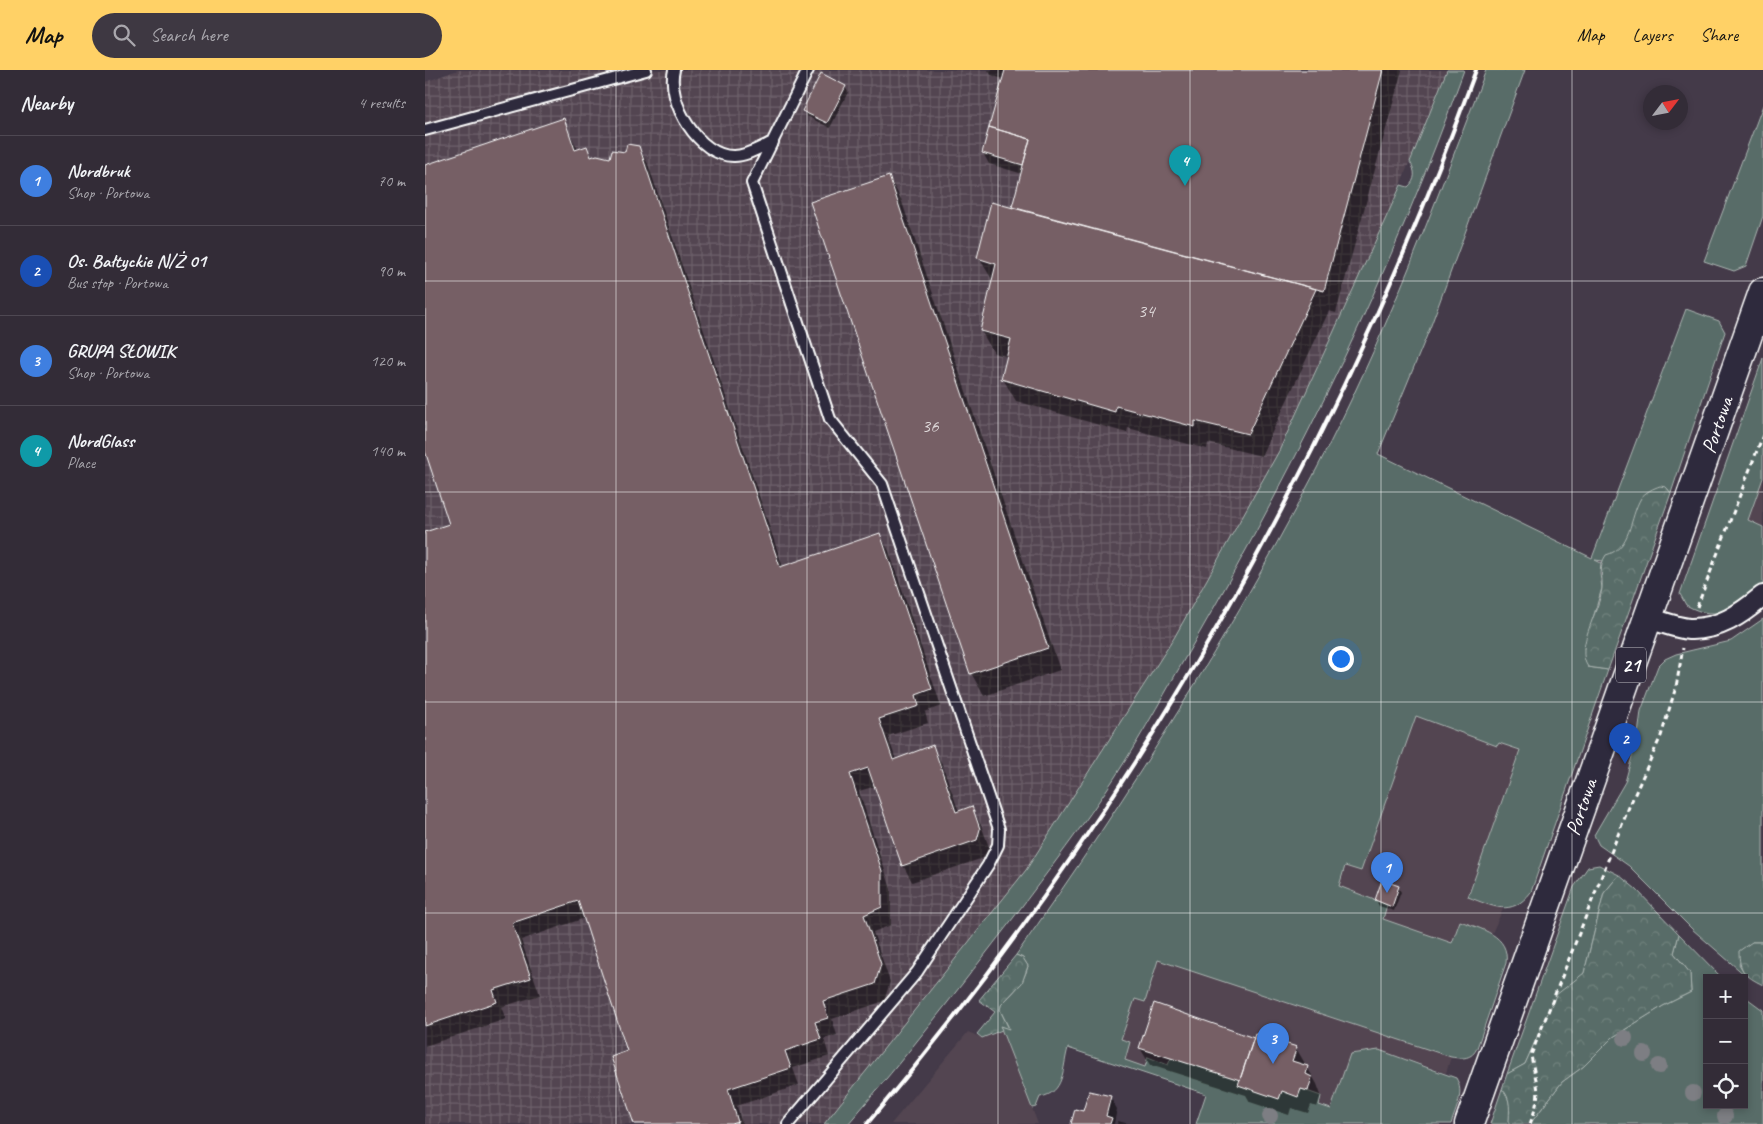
<!DOCTYPE html>
<html lang="en">
<head>
<meta charset="utf-8">
<style>
  :root { --surface:#332c37; --page:#3e3842; --text:#f1f3f6; --muted:#a9a7ad; --line:#4e4852; --accent:#ffd166 }
  body { margin:0; font-family:Caveat,sans-serif; background:var(--page); color:var(--text) }
  .controls { position:absolute; right:15px; bottom:15px; display:grid; overflow:hidden; border-radius:0px; box-shadow:0 2px 8px #0003 }
  .controls button { width:45px; height:45px; display:grid; place-items:center; padding:0; border:0; border-bottom:1px solid var(--line); background:var(--surface); color:var(--text); font:25px sans-serif }
  .compass { position:absolute; left:1218px; top:15px; width:45px; height:45px; border-radius:50%; background:var(--surface); box-shadow:0 2px 8px #0003; rotate:58deg }
  .you { position:absolute; left:915px; top:588px; width:18px; height:18px; margin:-12px; border:4px solid #fff; border-radius:50%; background:#1a73e8; box-shadow:0 0 0 8px #1a73e833 }
  .badge { display:grid; place-items:center; width:32px; height:32px; border-radius:50%; background:var(--accent); color:#fff; font-size:16px; font-weight:700 }
  .pin { position:absolute; translate:-50% -41px; filter:drop-shadow(0 1px 2px #0008) }
  .pin::after { content:''; position:absolute; top:26px; width:18px; height:15px; background:inherit; clip-path:polygon(0 0,100% 0,50% 100%) }
  .list { margin:0; padding:0; list-style:none }
  h2 { display:flex; justify-content:space-between; align-items:center; height:65px; margin:0; padding:0 20px; font-size:21px }
  h2 small { font-size:16px; font-weight:400; color:var(--muted) }
  .list li { display:grid; grid-template-columns:32px 1fr auto; gap:15px; align-items:center; box-sizing:border-box; height:90px; padding:0 20px; border-top:1px solid var(--line) }
  .list b { display:block; font-size:19px; white-space:nowrap }
  .list p { margin:0; font-size:16px; white-space:nowrap; color:var(--muted) }
  .list em { font-size:16px; font-style:normal; color:var(--muted) }
  .icon { flex:none; width:28px; height:28px; fill:none; stroke:currentColor; stroke-width:2; stroke-linecap:round; stroke-linejoin:round }
  .map { position:relative; flex:none; width:1338px; height:1054px; overflow:hidden }
  header { display:flex; align-items:center; gap:30px; box-sizing:border-box; height:70px; padding:0 25px; background:var(--accent); color:#111 }
  header strong { font-size:24px }
  nav { display:flex; gap:28px; margin-inline-start:auto; font-size:18px }
  .search { width:350px; height:45px; background:var(--page); display:flex; align-items:center; gap:12px; box-sizing:border-box; padding:0 18px; border-radius:28px; color:var(--muted); font-size:19px }
  main { display:flex }
  aside { flex:1; background:var(--surface) }
  .map>svg:first-child { display:block }
  .built { fill:#534551 }
  .industrial { fill:url(#industrial-grid) }
  .green { fill:#586c67; stroke:#acb6b3 }
  .forest { fill:url(#forest-crowns); stroke:#acb6b3 }
  .shadow { fill:#0007 }
  .building { fill:#765f65; stroke:#fff }
  .lines { fill:none; stroke-linecap:round; stroke-linejoin:round }
  .lane-casing { stroke:#fff; stroke-width:14 }
  .street-casing { stroke:#fff; stroke-width:24 }
  .primary-casing { stroke:#fff; stroke-width:31 }
  .path { stroke:#fff; stroke-width:3; stroke-dasharray:5 4; stroke-linecap:butt }
  .lane { stroke:#2f2a3d; stroke-width:10 }
  .street { stroke:#2f2a3d; stroke-width:20 }
  .primary { stroke:#2f2a3d; stroke-width:28 }
  .rail { stroke:#fff; stroke-width:4 }
  .tree { fill:#7d7e83 }
  .grid { fill:none; stroke:#fff; stroke-width:1; stroke-opacity:0.55 }
  .labels { text-anchor:middle; stroke-width:5; stroke-linejoin:round; paint-order:stroke }
  .number-label { font-size:19px; fill:#ddd7d8 }
  .shield { fill:#2f2a3d; stroke:#c1bfc5; stroke-width:1 }
  .shield-label { font-size:20px; font-weight:bold; fill:#fff }
  .street-label { font-size:21px; fill:#fff; stroke:#2f2a3d }
</style>
</head>
<body>
<header>
<strong>Map</strong>
<div class="search"><svg class="icon" aria-label="search" viewBox="0 0 24 24"><circle cx="10" cy="10" r="6"/><path d="M15 15l6 6"/></svg>Search here</div>
<nav><a>Map</a><a>Layers</a><a>Share</a></nav>
</header>
<main>
<aside>
<h2>Nearby<small>4 results</small></h2>
<ul class="list">
<li><span class="badge" style="background:#3f7fe0">1</span><div><b>Nordbruk</b><p>Shop · Portowa</p></div><em>70 m</em></li>
<li><span class="badge" style="background:#1a4fb4">2</span><div><b>Os. Bałtyckie N/Ż 01</b><p>Bus stop · Portowa</p></div><em>90 m</em></li>
<li><span class="badge" style="background:#3f7fe0">3</span><div><b>GRUPA SŁOWIK</b><p>Shop · Portowa</p></div><em>120 m</em></li>
<li><span class="badge" style="background:#0f9aa8">4</span><div><b>NordGlass</b><p>Place</p></div><em>140 m</em></li>
</ul>
</aside>
<div class="map">
<svg width="1338" height="1054" viewBox="0 0 1338 1054">
  <defs>
    <pattern id="industrial-grid" width="8" height="8" patternUnits="userSpaceOnUse" patternTransform="scale(1.25)"><rect width="8" height="8" fill="#534551"/><path d="M0 4h8M4 0v8" fill="none" stroke="#6d616b"/></pattern>
    <pattern id="forest-crowns" width="20" height="18" patternUnits="userSpaceOnUse" patternTransform="scale(1.25)"><rect width="20" height="18" fill="#586c67"/><path d="M2 6a3 3 0 1 1 6 0M12 15a3 3 0 1 1 6 0" fill="none" stroke="#71827e"/></pattern>
  </defs>
  <rect width="100%" height="100%" fill="#443a49"/>
  <filter id="ink" filterUnits="userSpaceOnUse"><feTurbulence type="fractalNoise" baseFrequency=".02" numOctaves="2"/><feDisplacementMap in="SourceGraphic" scale="10" xChannelSelector="R" yChannelSelector="G"/><feConvolveMatrix kernelMatrix="1 2 1 2 8 2 1 2 1" color-interpolation-filters="sRGB"/></filter>
  <g filter="url(#ink)">
    <path class="built" d="M1338,408V457L1323,450Z
      M969,623L1099,670L1043,827L1078,839L1067,863L1035,851L1027,873L896,828Z
      M733,890L1026,987L1021,1003L954,980L926,984L907,1039L873,1027L854,1029L746,988L743,996L724,987L720,997L700,990L696,969L710,929L720,931Z
      M577,960L613,1054H466L543,962L557,968Z"/>
    <path class="industrial" d="M33,0H1022L962,147L854,381L749,568L601,800L399,1054H0V12Z"/>
    <path class="green" d="M1022,0H1039C968,198 876,387 771,569C744,615 719,662 690,707C659,755 623,801 589,847C535,917 481,987 423,1054H399L601,800L749,568L854,381L976,115L983,117C991,110 991,101 985,92Z
      M1061,0H1100L1005,258L953,384L1167,488L1261,239L1294,251L1300,262L1246,423L1241,417L1217,427C1211,442 1207,461 1198,475C1193,484 1183,483 1178,491L1170,490L1176,493L1175,504L1177,518L1159,578L1163,597L1183,600L1106,822C1086,848 1068,836 1043,827L1095,680L1074,673L1072,676L991,646L936,801L920,796L914,816L962,835L958,849L1027,873L1035,851C1056,859 1085,865 1081,893L1052,978C1047,989 1038,989 1026,987L733,890L720,932L710,929L696,969L705,972L700,990L720,997L723,987L743,995L746,988L815,1010L854,1028L857,1021L873,1026L876,1019L896,1026L894,1035L906,1039L925,984L954,980L1031,1008C1040,1023 1031,1038 1026,1054H771L781,1024L643,978C637,999 640,1023 615,1027L611,1037L607,1038L575,956L584,958L575,940L576,935C588,923 599,913 603,896L598,888L591,885C707,722 814,551 905,373C966,252 1013,126 1061,0Z
      M1338,35V146L1321,196L1309,201L1279,191Z
      M1338,288V408L1323,450L1338,457V515C1312,536 1294,554 1261,535L1255,524Z
      M1338,549V872H1327L1314,894L1321,906L1267,859L1204,796L1174,775L1169,765L1200,712L1213,665L1216,641L1233,596L1240,589L1251,584L1306,571Z
      M1174,795L1194,805L1179,823L1159,903L1118,954L1100,994L1082,1004L1149,817L1163,797Z
      M1254,864L1297,908H1282V1035H1319V926L1338,940V1054H1105L1137,1012L1159,996L1188,967L1238,936L1266,922L1265,903L1249,883Z
      M1077,1019C1087,1029 1085,1041 1084,1054H1065Z"/>
    <path class="forest" d="M1235,416L1241,417L1246,423L1183,600L1163,597C1149,577 1175,541 1177,518C1178,505 1173,497 1181,485C1207,478 1204,448 1216,428C1220,422 1229,418 1235,416Z
      M1194,805L1211,819L1254,864L1249,883L1265,903L1266,922L1238,936L1188,967L1159,996L1137,1012L1105,1054H1084C1084,1041 1087,1029 1077,1019L1082,1004L1100,994L1131,925L1159,903L1179,823Z
      M1327,872H1338V915C1320,906 1314,901 1314,881Z
      M591,885L598,888L603,896L597,913L576,935L575,940L584,959L575,956L577,960L557,968L552,964L570,942L554,930Z"/>
    <path class="shadow" d="M563,0H977L911,243L904,241L836,386L783,373L782,379L703,358L702,363L591,331L578,309L583,287L569,283L556,261L568,211L554,188L588,138L598,104L564,94L558,83L578,9L566,5Z
      M420,17L423,22L405,58L382,46L379,40Z
      M138,50L153,80L162,78L168,88L186,89L213,77L223,94L358,497L454,464L464,481L516,636L500,642L503,653L463,666L471,690L508,677L517,694L534,742L546,738L556,755L564,777L561,787L487,812L478,795L451,716L434,721L466,819V855L448,862L465,912L459,931L407,949L412,965L399,969L404,986L368,998L374,1015L312,1036L317,1054H210L204,981L160,848L96,870L115,925L76,937L81,949L0,976V463L26,455L0,377V96Z
      M464,107L476,129L635,600L559,626L546,603Z
      M973,817L976,822L969,841L954,836L951,830Z
      M829,970L871,978L892,1014L896,1025L892,1037L886,1035L883,1043L866,1038L864,1045L825,1032L821,1025L725,995L715,978Z
      M685,1027L692,1039L689,1054H648L659,1042Z
      M693,1051L704,1054H692Z"/>
    <path class="building" d="M580,0H958L899,221L587,137L605,69L564,57Z
      M396,3L421,16L402,53L377,41Z
      M139,48L150,80L162,76L166,87L172,85L185,88L187,80L200,82L202,74L214,76L355,497L455,463L507,619L491,625L494,636L454,649L468,690L508,675L531,742L547,736L555,759L552,770L477,796L443,698L425,704L457,801V837L439,845L456,894L450,914L398,931L403,948L390,952L396,969L360,981L366,998L303,1019L313,1052L307,1054H209L186,987L202,981L153,831L87,853L106,908L68,920L72,932L0,956V462L24,454L0,381V95Z
      M564,57L605,69L598,95L557,83Z
      M464,106L623,578L545,604L385,132Z
      M566,132L891,219L823,364L770,351V357L691,336L690,342L576,309L586,269L555,261L571,194L552,188Z
      M957,810L974,816L967,837L950,830Z
      M729,933L829,968L815,1010L714,978Z
      M830,964L872,977L867,991L883,996L881,1004L887,1007L883,1021L876,1019L873,1027L857,1021L854,1029L813,1015Z
      M664,1021L686,1026L681,1046L687,1048L685,1054H646L650,1039L658,1041Z"/>
    <g class="lines">
      <g class="lane-casing">
        <path id="lane" d="M249,0C241,31 274,87 309,86C322,86 336,77 348,72
          M0,60L221,0
          M363,1054L492,902L563,795L573,775L574,759L457,414L405,349L327,113L383,0"/>
      </g>
      <g class="street-casing">
        <path id="street" d="M1222,548C1235,551 1251,558 1264,559C1294,560 1316,544 1338,526"/>
      </g>
      <g class="primary-casing">
        <path id="primary" d="M1044,1054L1338,222"/>
      </g>
      <path class="path" d="M1272,537L1338,365
        M1105,1054C1118,1018 1112,1021 1106,985L1204,737L1236,666L1251,617L1258,578"/>
      <use href="#lane" class="lane"/>
      <use href="#street" class="street"/>
      <use href="#primary" class="primary"/>
      <path class="rail" d="M442,1054C707,743 911,384 1051,0"/>
    </g>
    <g class="tree">
      <circle cx="1200" cy="968" r="8"/>
      <circle cx="1219" cy="984" r="8"/>
      <circle cx="1234" cy="996" r="8"/>
      <circle cx="1268" cy="1023" r="8"/>
      <circle cx="845" cy="1046" r="8"/>
      <circle cx="1300" cy="1046" r="8"/>
    </g>
  </g>
  <path class="grid" d="M191,0V1054M382,0V1054M573,0V1054M765,0V1054M956,0V1054M1147,0V1054M0,211H1338M0,422H1338M0,632H1338M0,843H1338"/>
  <g class="labels">
    <g class="number-label">
      <text x="721" y="247">34</text>
      <text x="505" y="362">36</text>
    </g>
    <rect class="shield" x="1191" y="577.5" width="30" height="35" rx="4"/>
    <g class="shield-label">
      <text x="1206" y="602">21</text>
    </g>
    <g class="street-label">
      <text transform="translate(1292 355) rotate(-71)" y="7">Portowa</text>
      <text transform="translate(1156 737) rotate(-71)" y="7">Portowa</text>
    </g>
  </g>
</svg>
<div class="controls">
<button>+</button>
<button>−</button>
<button><svg class="icon" aria-label="locate" viewBox="0 0 24 24"><circle cx="12" cy="12" r="6"/><path d="M12 2v4M12 18v4M2 12h4M18 12h4"/></svg></button>
</div>
<svg class="compass" viewBox="-18 -18 36 36"><path d="M0-13l5 13h-10z" fill="#e53935"/><path d="M0 13l5-13h-10z" fill="#a9a7ad"/></svg>
<div class="you"></div>
<div class="pin badge" style="left:962px;top:823px;background:#3f7fe0">1</div>
<div class="pin badge" style="left:1200px;top:694px;background:#1a4fb4">2</div>
<div class="pin badge" style="left:848px;top:994px;background:#3f7fe0">3</div>
<div class="pin badge" style="left:760px;top:116px;background:#0f9aa8">4</div>
</div>
</main>
</body>
</html>
